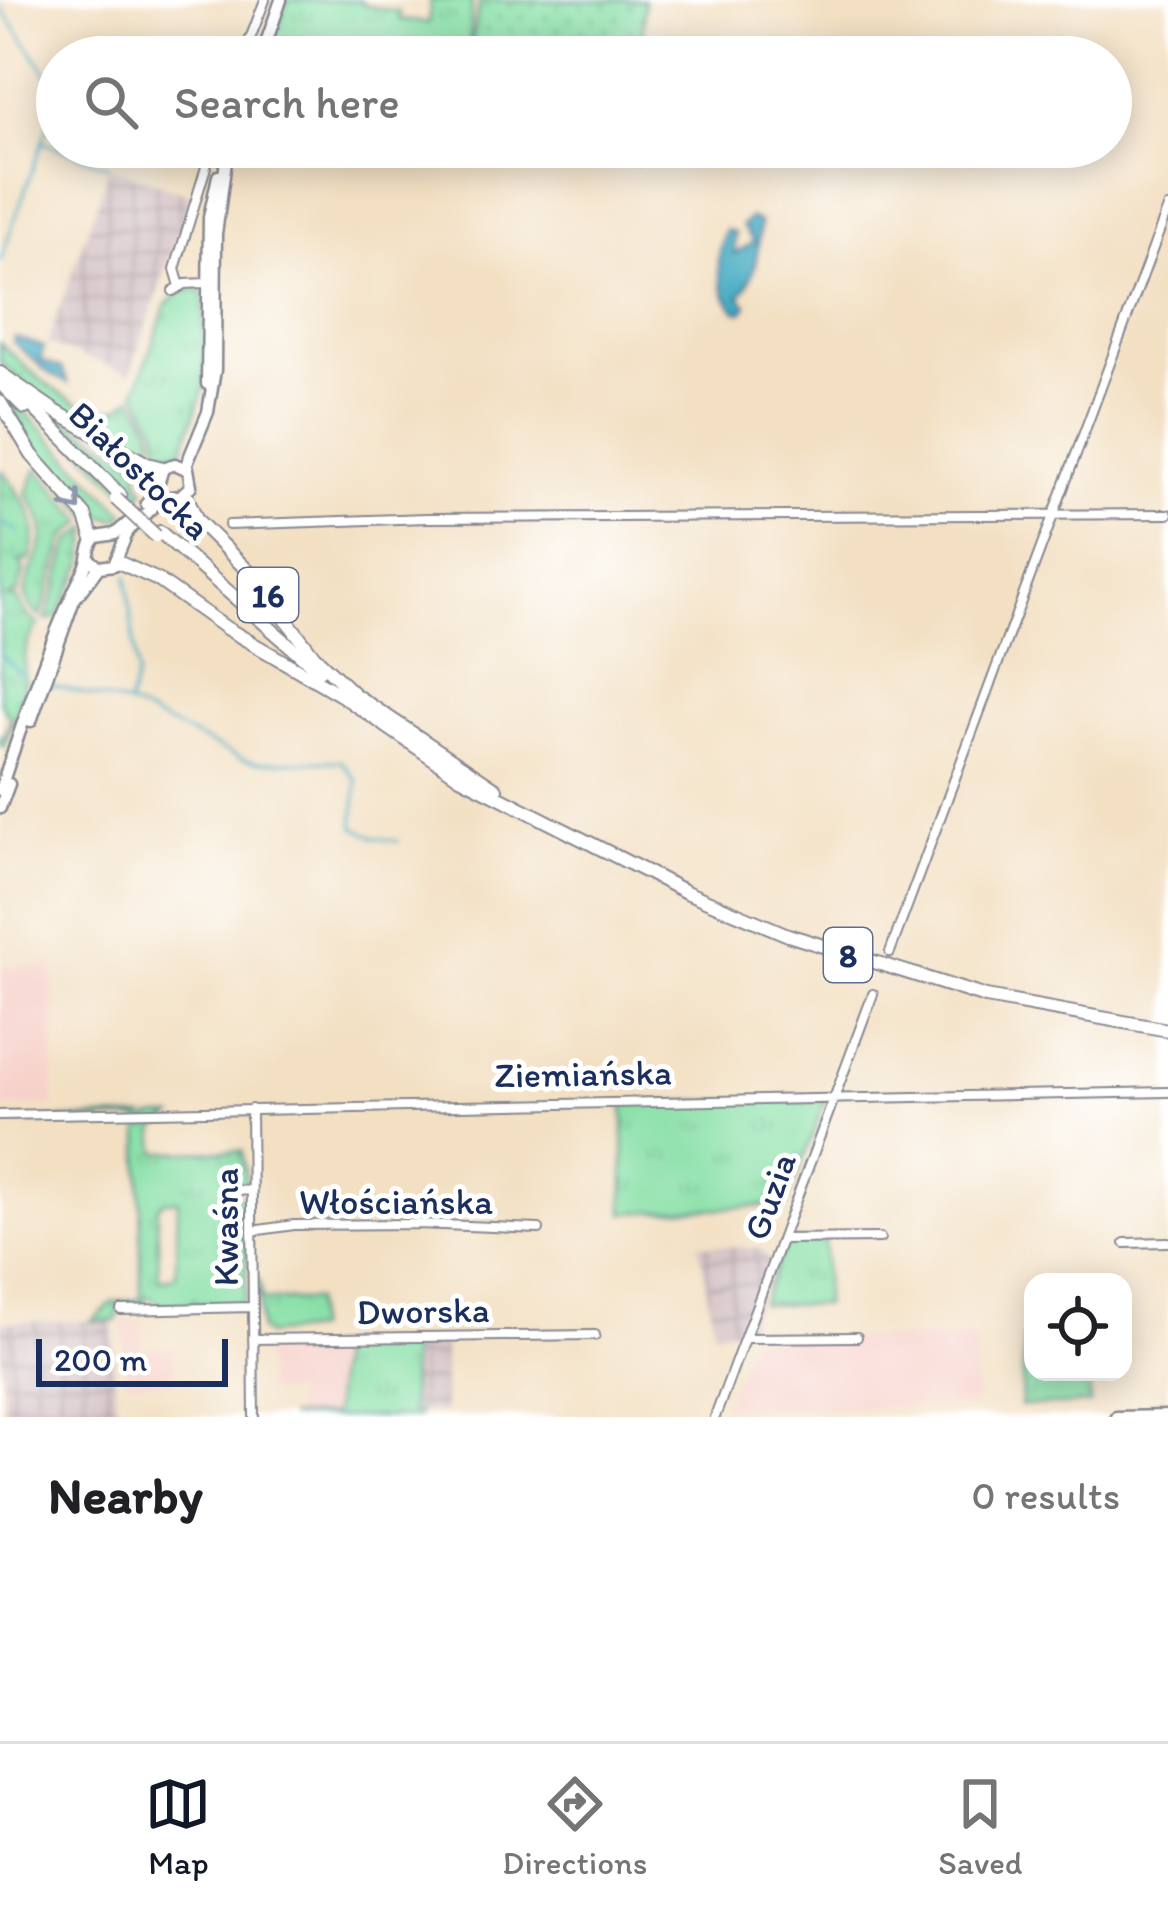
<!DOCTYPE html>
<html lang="en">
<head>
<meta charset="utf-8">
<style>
  :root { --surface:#fff; --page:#f6f6f6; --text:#202124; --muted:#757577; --line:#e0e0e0; --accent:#111827 }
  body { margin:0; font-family:Itim,sans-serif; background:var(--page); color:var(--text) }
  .controls { position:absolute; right:36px; bottom:36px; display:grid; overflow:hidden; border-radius:24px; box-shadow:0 6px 30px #0003 }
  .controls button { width:108px; height:108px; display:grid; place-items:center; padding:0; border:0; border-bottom:3px solid var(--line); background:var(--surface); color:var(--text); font:60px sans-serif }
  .scale { position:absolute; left:36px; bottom:30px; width:192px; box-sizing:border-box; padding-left:12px; border:6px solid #1b2f5e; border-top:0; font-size:33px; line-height:42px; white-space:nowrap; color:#1b2f5e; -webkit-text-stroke:9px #fff; paint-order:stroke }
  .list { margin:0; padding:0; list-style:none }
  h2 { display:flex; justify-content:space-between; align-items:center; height:156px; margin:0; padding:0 48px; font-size:51px }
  h2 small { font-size:39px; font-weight:400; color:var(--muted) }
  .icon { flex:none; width:66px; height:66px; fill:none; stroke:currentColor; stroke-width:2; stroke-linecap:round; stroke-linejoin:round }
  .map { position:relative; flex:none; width:1168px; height:1417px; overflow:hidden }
  .search { position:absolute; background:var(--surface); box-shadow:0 6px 30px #0003; left:36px; right:36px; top:36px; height:132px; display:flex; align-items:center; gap:30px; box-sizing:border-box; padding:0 42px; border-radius:66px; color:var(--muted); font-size:45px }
  .sheet { height:324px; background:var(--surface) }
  nav { display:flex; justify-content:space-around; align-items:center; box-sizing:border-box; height:168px; border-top:3px solid var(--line); background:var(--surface); font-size:33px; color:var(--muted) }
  nav a { display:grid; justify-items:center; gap:6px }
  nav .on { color:var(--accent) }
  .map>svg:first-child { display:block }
  .built { fill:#f7d0c9 }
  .industrial { fill:url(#industrial-grid) }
  .grass { fill:url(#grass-tufts); stroke:#508782; stroke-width:3; fill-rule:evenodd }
  .park { fill:url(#park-dots); stroke:#508782; stroke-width:3 }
  .water { fill:#40a9c0; stroke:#2e6c8f; stroke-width:3 }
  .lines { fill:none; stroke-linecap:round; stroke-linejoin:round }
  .stream { stroke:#40a9c0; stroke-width:3 }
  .minor-casing { stroke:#878890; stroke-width:12 }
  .major-casing { stroke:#878890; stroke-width:15 }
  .highway-casing { stroke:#878890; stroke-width:16 }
  .minor { stroke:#fff; stroke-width:8 }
  .major { stroke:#fff; stroke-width:10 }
  .highway { stroke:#fff; stroke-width:12 }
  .highway-bridge-casing { stroke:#878890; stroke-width:16; stroke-linecap:butt }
  .highway-bridge { stroke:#fff; stroke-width:12 }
  .oneway { stroke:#8d97ae }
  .labels { text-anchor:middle; stroke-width:10; stroke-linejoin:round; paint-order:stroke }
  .shield { fill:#fff; stroke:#5f6d8e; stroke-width:3 }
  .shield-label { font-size:33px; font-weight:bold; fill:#1b2f5e }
  .street-label { font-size:36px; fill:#1b2f5e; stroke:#fff }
</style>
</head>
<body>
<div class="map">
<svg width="1168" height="1417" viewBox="0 0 1168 1417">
  <defs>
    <pattern id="industrial-grid" width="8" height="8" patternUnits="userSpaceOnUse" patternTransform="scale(3)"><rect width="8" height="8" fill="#d2bec1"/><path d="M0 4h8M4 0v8" fill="none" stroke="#aa9ba0"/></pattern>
    <pattern id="grass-tufts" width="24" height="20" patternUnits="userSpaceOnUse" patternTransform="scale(3)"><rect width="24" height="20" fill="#86dfa5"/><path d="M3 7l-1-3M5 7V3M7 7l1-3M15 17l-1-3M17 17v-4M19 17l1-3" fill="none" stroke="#73c090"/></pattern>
    <pattern id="park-dots" width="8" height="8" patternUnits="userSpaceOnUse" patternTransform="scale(3)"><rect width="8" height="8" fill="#86dfa5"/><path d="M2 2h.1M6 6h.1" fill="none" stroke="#73c090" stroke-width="1.8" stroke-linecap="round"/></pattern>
  </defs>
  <rect width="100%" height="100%" fill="#fff"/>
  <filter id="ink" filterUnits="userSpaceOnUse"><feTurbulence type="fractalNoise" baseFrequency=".00833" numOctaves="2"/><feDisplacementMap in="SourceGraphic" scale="24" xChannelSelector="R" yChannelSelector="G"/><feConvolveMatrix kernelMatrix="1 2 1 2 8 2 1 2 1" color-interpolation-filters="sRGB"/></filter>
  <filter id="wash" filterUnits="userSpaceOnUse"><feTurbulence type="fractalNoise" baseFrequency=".004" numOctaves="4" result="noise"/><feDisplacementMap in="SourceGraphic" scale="48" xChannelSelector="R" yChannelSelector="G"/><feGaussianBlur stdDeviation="2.7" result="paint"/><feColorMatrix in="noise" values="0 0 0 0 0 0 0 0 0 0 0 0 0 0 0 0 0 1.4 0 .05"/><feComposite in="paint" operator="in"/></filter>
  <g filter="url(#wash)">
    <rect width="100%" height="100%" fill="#f3e0c3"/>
    <path class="built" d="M53,965L54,1105L0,1107V968Z
      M123,1321H141L142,1348H174V1381L126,1382Z
      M974,1338L976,1406L723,1408L750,1339Z
      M337,1345L333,1415H294L295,1393L265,1391V1346Z"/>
    <path class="industrial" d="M110,167L191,195L130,373L47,344Z
      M699,1244L761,1249L770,1262L748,1323L739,1328L714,1331Z
      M113,1321L116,1417H5L0,1322Z
      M410,1343H444V1412H411Z"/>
    <path class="grass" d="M287,0H359L365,5L399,12V20L428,23L431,0H472L469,57H422L381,51L380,57H269Z
      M198,289L204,296V388L182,451H162L179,456L158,464L150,462L160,452L157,429L136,391L166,305L182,291Z
      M0,343C30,371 95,437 133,397C146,419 164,435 145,458L20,382L0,362Z
      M0,387L125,514L118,519L100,516L92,518L40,458Z
      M31,400L141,465L138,476L144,491L135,502Z
      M37,468L84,522L65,537L41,617C4,591 47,561 43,529C42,516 34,505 27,494Z
      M3,471C26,506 44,517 29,561H19L24,570L18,593L8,597L18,599L26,615L38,624C17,655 29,664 22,699L17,698L20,703L4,746L0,745V736L4,735L11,718L0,703V472Z
      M89,528L84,564L56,618L46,620L70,542Z
      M826,1100L786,1205L624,1213V1102Z
      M145,1117L148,1127L151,1117H173L155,1129L157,1152L242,1151L246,1181L237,1185V1196L246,1202V1210L242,1211L246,1216V1299L238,1304H197L194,1300L189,1304H160L147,1295L143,1304L120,1308L116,1321H92L114,1302L141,1299L140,1119L0,1122V1120ZM178,1200L176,1276L159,1280L157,1208L164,1201Z
      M825,1241L824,1305L761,1304L785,1242Z
      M259,1279L263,1300H314V1330L266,1335L260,1330Z
      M1024,1338H1033V1372H1089L1090,1404L1021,1406Z
      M410,1343L411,1412H418V1417H288L333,1415L337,1345Z"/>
    <path class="park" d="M480,0H644L642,57H469Z
      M374,147H638V164Z"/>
    <path class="water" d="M750,218L760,223C758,247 757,277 740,296L747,305L743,312L736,311C716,288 715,257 726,230L735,233L734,254L754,242L742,226Z
      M14,337L44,347L40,360L62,369L68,383L47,372L13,342Z"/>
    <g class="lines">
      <path class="stream" d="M0,6L57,87
        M42,142L108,166
        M0,261L57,101
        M0,522L18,531
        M127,576L137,675L128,704
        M0,654L24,676
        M51,685L128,705L243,759L258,762L341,761L357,781L354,827L376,838L398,841"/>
    </g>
  </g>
  <g filter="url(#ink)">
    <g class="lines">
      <g class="minor-casing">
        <path id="minor" d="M243,57L265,0
          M180,286L175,269L212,147
          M173,291L185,284L207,283
          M229,525L427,518L1168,514
          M890,952L1168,208
          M251,1109L254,1417
          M0,1115L1168,1092
          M237,1191L252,1190
          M252,1231L294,1225L418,1224L539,1229
          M782,1239L880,1238
          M1125,1243L1168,1242
          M121,1310L252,1307
          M745,1338L857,1337
          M253,1339L595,1335
          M715,1417L873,994"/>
      </g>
      <g class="major-casing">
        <path id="major" d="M261,57L281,0
          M207,384L209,217L218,176
          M146,504L155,495L163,468L175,464L188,470
          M89,559L99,567L114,565L128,531L162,498L180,496L191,486L187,463L208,412L215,370L216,234L227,153
          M31,721L74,600L99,567
          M0,790C26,715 48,641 84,570C91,557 86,548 97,537L115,534L129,522
          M0,808L9,784
          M1116,1417L1168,1416"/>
      </g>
      <g class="highway-casing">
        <path id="highway" d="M0,373L55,411L147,464L163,468
          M0,383L25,408
          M24,398L120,495
          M0,402L32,455L85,515L93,539
          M185,493L197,520L253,576L314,656L355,695L496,789
          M160,532L319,671
          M118,562L158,580L226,628L341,695L460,777L686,892L788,935L986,997L1168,1030"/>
      </g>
      <use href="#minor" class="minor"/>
      <use href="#major" class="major"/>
      <use href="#highway" class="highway"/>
      <g class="highway-bridge-casing">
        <path id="highway-bridge" d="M116,499L156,536"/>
      </g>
      <use href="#highway-bridge" class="highway-bridge"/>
    </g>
    <defs><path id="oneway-chevron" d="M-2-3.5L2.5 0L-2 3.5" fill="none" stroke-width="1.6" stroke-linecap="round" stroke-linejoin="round" transform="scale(3)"/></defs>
    <use class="oneway" href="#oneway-chevron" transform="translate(74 503) rotate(50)"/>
  </g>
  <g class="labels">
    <g class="shield">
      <rect x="238" y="568" width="60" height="54" rx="9"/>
      <rect x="824" y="928" width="48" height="54" rx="9"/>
    </g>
    <g class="shield-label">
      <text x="268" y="607">16</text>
      <text x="848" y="967">8</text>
    </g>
    <g class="street-label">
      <text transform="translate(140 470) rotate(44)" y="13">Białostocka</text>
      <text transform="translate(583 1073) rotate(-1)" y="13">Ziemiańska</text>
      <text transform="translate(769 1196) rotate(-70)" y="13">Guzia</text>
      <text x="396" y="1214">Włościańska</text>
      <text transform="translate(225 1227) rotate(-90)" y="13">Kwaśna</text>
      <text transform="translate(423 1310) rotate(-1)" y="13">Dworska</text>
    </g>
  </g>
</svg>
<div class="controls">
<button><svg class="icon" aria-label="locate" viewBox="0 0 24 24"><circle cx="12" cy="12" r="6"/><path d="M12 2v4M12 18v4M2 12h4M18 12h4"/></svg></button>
</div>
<div class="scale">200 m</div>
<div class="search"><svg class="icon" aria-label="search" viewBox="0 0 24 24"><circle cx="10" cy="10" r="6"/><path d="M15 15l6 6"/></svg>Search here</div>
</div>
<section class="sheet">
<h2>Nearby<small>0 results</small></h2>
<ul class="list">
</ul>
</section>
<nav>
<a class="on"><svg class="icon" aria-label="map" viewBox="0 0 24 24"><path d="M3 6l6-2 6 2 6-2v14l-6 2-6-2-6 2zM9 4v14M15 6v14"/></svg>Map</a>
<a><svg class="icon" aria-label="directions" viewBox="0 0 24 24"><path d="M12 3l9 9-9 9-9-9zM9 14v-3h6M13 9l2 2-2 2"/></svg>Directions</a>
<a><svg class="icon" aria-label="saved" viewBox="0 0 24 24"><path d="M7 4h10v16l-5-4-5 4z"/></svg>Saved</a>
</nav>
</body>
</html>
